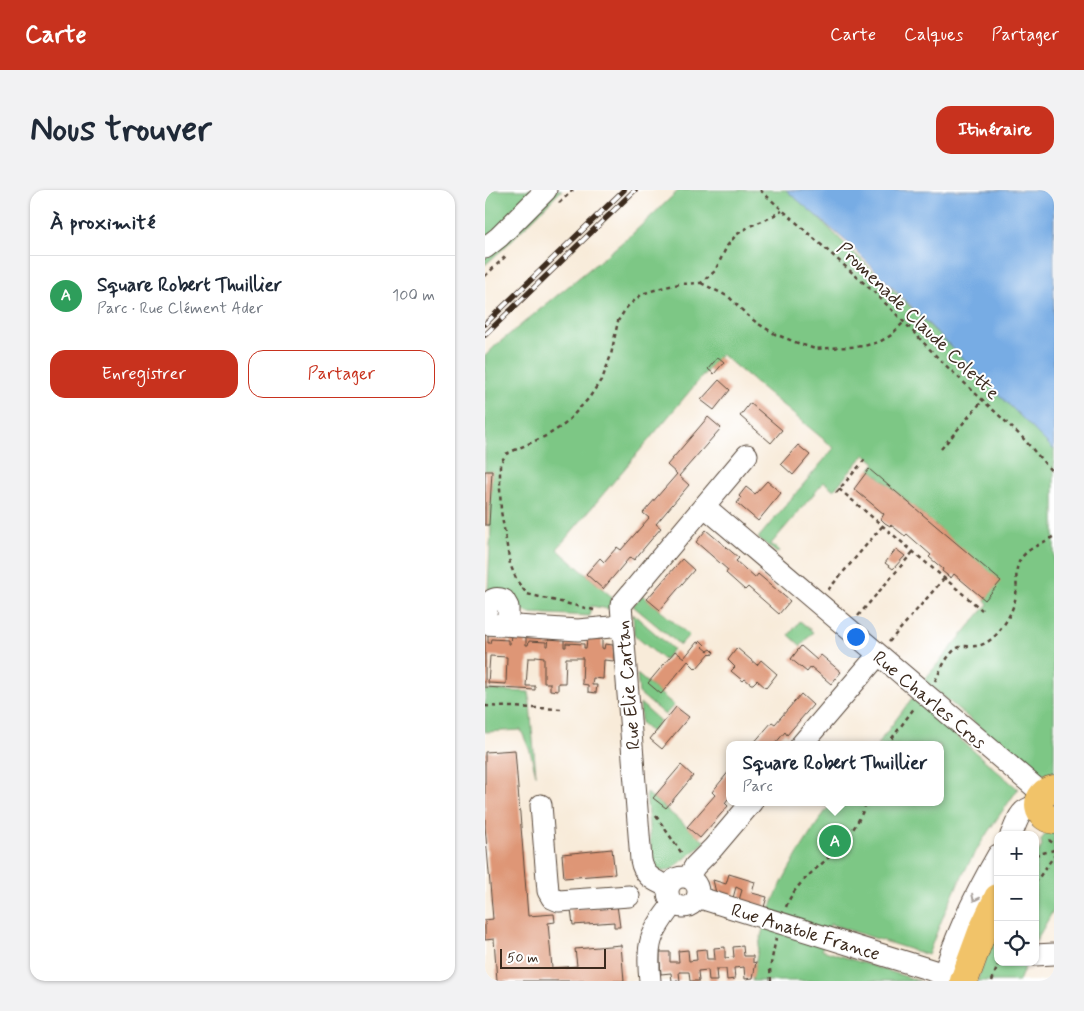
<!DOCTYPE html>
<html lang="fr">
<head>
<meta charset="utf-8">
<style>
  :root { --surface:#fff; --page:#f2f2f3; --text:#1f2937; --muted:#747a83; --line:#e0e1e3; --accent:#c8321e }
  body { margin:0; font-family:Mynerve,sans-serif; background:var(--page); color:var(--text) }
  .controls { position:absolute; right:15px; bottom:15px; display:grid; overflow:hidden; border-radius:10px; box-shadow:0 1px 4px #0004 }
  .controls button { width:45px; height:45px; display:grid; place-items:center; padding:0; border:0; border-bottom:1px solid var(--line); background:var(--surface); color:var(--text); font:25px sans-serif }
  .scale { position:absolute; left:15px; bottom:12px; width:106px; box-sizing:border-box; padding-left:5px; border:2px solid #3b2a1e; border-top:0; font-size:14px; line-height:18px; white-space:nowrap; color:#3b2a1e; -webkit-text-stroke:4px #fff; paint-order:stroke }
  .you { position:absolute; left:370px; top:446px; width:18px; height:18px; margin:-12px; border:4px solid #fff; border-radius:50%; background:#1a73e8; box-shadow:0 0 0 8px #1a73e833 }
  .badge { display:grid; place-items:center; width:32px; height:32px; border-radius:50%; background:var(--accent); color:#fff; font-size:16px; font-weight:700 }
  .pin { position:absolute; translate:-50% -50%; border:2px solid #fff; box-shadow:0 1px 5px #0006 }
  .popup { position:absolute; left:241px; top:551px; width:218px; height:65px; box-sizing:border-box; display:grid; place-content:center; border-radius:10px; background:var(--surface); filter:drop-shadow(0 1px 4px #0005); font-size:16px; white-space:nowrap; color:var(--muted) }
  .popup b { font-size:19px; color:var(--text) }
  .popup::after { content:''; position:absolute; left:50%; top:100%; margin-left:-10px; border:10px solid transparent; border-top-color:var(--surface) }
  .list { margin:0; padding:0; list-style:none }
  h2 { display:flex; justify-content:space-between; align-items:center; height:65px; margin:0; padding:0 20px; font-size:21px }
  h2 small { font-size:16px; font-weight:400; color:var(--muted) }
  .list li { display:grid; grid-template-columns:32px 1fr auto; gap:15px; align-items:center; box-sizing:border-box; height:80px; padding:0 20px; border-top:1px solid var(--line) }
  .list b { display:block; font-size:19px; white-space:nowrap }
  .list p { margin:0; font-size:16px; white-space:nowrap; color:var(--muted) }
  .list em { font-size:16px; font-style:normal; color:var(--muted) }
  .actions { display:flex; gap:10px; padding:15px 20px }
  .actions a { flex:1; padding:11px 0; border:1px solid var(--accent); border-radius:15px; text-align:center; font-size:18px; color:var(--accent) }
  .actions .main { background:var(--accent); color:#fff }
  .icon { flex:none; width:28px; height:28px; fill:none; stroke:currentColor; stroke-width:2; stroke-linecap:round; stroke-linejoin:round }
  .map { position:relative; flex:none; width:569px; height:791px; overflow:hidden; border-radius:15px }
  header { display:flex; align-items:center; gap:30px; box-sizing:border-box; height:70px; padding:0 25px; background:var(--accent); color:#fff }
  header strong { font-size:24px }
  nav { display:flex; gap:28px; margin-inline-start:auto; font-size:18px }
  .intro { display:flex; align-items:center; justify-content:space-between; box-sizing:border-box; height:120px; padding:0 30px }
  h1 { margin:0; font-size:35px }
  .button { padding:12px 22px; border-radius:15px; background:var(--accent); color:#fff; font-size:18px; font-weight:700 }
  main { display:flex; gap:30px; padding:0 30px }
  aside { flex:1; background:var(--surface); border-radius:15px; box-shadow:0 1px 4px #0004 }
  .map>svg:first-child { display:block }
  .green { fill:#7dc785; stroke:#5c7852 }
  .water { fill:#77ace4; stroke:#596b81 }
  .building { fill:#de9676; fill-rule:evenodd }
  .lines { fill:none; stroke-linecap:round; stroke-linejoin:round }
  .minor-casing { stroke:#57473a; stroke-width:23 }
  .major-casing { stroke:#57473a; stroke-width:29 }
  .path { stroke:#57473a; stroke-width:2.5; stroke-dasharray:4 4; stroke-linecap:butt }
  .minor { stroke:#fff; stroke-width:21 }
  .major { stroke:#f1c369; stroke-width:28 }
  .rail-casing { stroke:#3b2a1e; stroke-width:5.5 }
  .rail { stroke:#fff; stroke-width:4; stroke-dasharray:11; stroke-linecap:butt }
  .oneway { stroke:#a79f9a }
  .labels { text-anchor:middle; stroke-width:4; stroke-linejoin:round; paint-order:stroke }
  .street-label { font-size:19px; fill:#3b2a1e; stroke:#fff }
</style>
</head>
<body>
<header>
<strong>Carte</strong>
<nav><a>Carte</a><a>Calques</a><a>Partager</a></nav>
</header>
<div class="intro"><h1>Nous trouver</h1><a class="button">Itinéraire</a></div>
<main>
<aside>
<h2>À proximité<small></small></h2>
<ul class="list">
<li><span class="badge" style="background:#2e9e5b">A</span><div><b>Square Robert Thuillier</b><p>Parc · Rue Clément Ader</p></div><em>100 m</em></li>
</ul>
<div class="actions"><a class="main">Enregistrer</a><a>Partager</a></div>
</aside>
<div class="map">
<svg width="569" height="791" viewBox="0 0 569 791">
  <rect width="100%" height="100%" fill="#fff"/>
  <filter id="ink" filterUnits="userSpaceOnUse"><feTurbulence type="fractalNoise" baseFrequency=".02" numOctaves="2"/><feDisplacementMap in="SourceGraphic" scale="10" xChannelSelector="R" yChannelSelector="G"/><feConvolveMatrix kernelMatrix="1 2 1 2 8 2 1 2 1" color-interpolation-filters="sRGB"/></filter>
  <filter id="wash" filterUnits="userSpaceOnUse"><feTurbulence type="fractalNoise" baseFrequency=".0096" numOctaves="4" result="noise"/><feDisplacementMap in="SourceGraphic" scale="20" xChannelSelector="R" yChannelSelector="G"/><feGaussianBlur stdDeviation="1.12" result="paint"/><feColorMatrix in="noise" values="0 0 0 0 0 0 0 0 0 0 0 0 0 0 0 0 0 1.4 0 .05"/><feComposite in="paint" operator="in"/></filter>
  <g filter="url(#wash)">
    <rect width="100%" height="100%" fill="#f8ebd9"/>
    <path class="green" d="M0,0H77L23,54L0,75Z
      M194,0H301L325,20L479,169L569,259V583C560,585 553,584 545,580L439,490L503,414L500,410L515,391L385,279L390,273L380,264L349,300L339,292L286,354L294,361L292,363L273,348L349,258L236,164L72,359L127,407L124,419L106,416L105,426L43,423L35,419L29,406L24,402L3,400L6,336L4,335L7,281H0V166L10,156L145,46Z
      M157,405L204,445L195,455L148,416Z
      M148,424L188,459L179,470L149,445Z
      M315,431L328,442L316,456L304,445Z
      M152,484L189,515L180,525L154,503Z
      M0,500L44,502L51,585L45,561L36,540L0,542Z
      M427,508L533,599C520,618 506,636 494,656C473,690 457,727 443,765L345,734L337,760L435,791H267C272,767 275,742 285,719C300,681 323,646 347,612H455V555H392Z
      M155,513L175,531L166,542L156,533Z
      M161,602L220,652L186,680C176,683 171,681 167,671Z
      M563,640H569V719L550,753V667L557,656L556,650Z
      M513,736V772H542L534,791H492Z"/>
    <path class="water" d="M301,0H569V260L363,53Z"/>
    <g id="blocks">
      <path class="building" d="M233,167L239,172L229,184L223,179Z
        M234,190L245,200L229,220L216,210Z
        M265,213L297,240L286,253L255,226Z
        M223,227L236,238L194,286L204,295L171,334L176,338L149,370L145,367L118,399L101,384L115,368L119,372L132,357L136,360L164,328L158,323L192,284L182,275Z
        M313,255L325,265L308,285L296,274Z
        M384,279L516,391L500,410L469,384L466,388L462,385L457,381L458,379L444,367L446,365L422,344L420,346L406,335L405,336L400,333L396,329L399,324L369,299Z
        M0,281H7L4,335H0Z
        M282,291L296,303L273,331L252,313L256,308L254,306L261,297L270,304Z
        M221,340L254,368L251,371L270,388L273,384L305,411L294,424L263,397L260,400L241,383L243,380L211,352Z
        M411,359L420,366L408,379L400,373Z
        M197,369L209,380L175,420L162,409Z
        M0,444H3V453H5L6,449L23,450V454H25L26,445L41,446V455H43L44,451L61,452V456H63L64,447L79,448V457H81V453L99,454V458H101L102,449H117V458L119,459L120,454L128,455L129,471L119,470L118,489L108,488L107,495H112L111,503L103,502V495L97,494L98,468H81L80,493H73V501L65,500V493H59V467L51,466V468H43L41,496H50V500L0,497ZM5,466L22,467L21,494L3,493Z
        M216,451L220,455L218,457L223,461L226,459L229,462L227,465L225,463L211,479L203,471L176,504L163,493L190,461L199,468L212,452L214,453Z
        M316,456L332,470L336,465L356,482L346,494L326,477L322,482L306,469Z
        M252,458L272,475L276,470L292,484L281,498L272,490L268,494H266L260,489L258,491L246,481L250,477L243,470Z
        M316,504L328,515L302,545L300,542L289,555H267L287,532L290,534Z
        M191,517L204,527L177,559L165,549Z
        M30,560L43,726L69,724L70,732L63,733L67,778L92,776L90,759L136,755L139,791H12L9,749L0,750V730L8,729L0,636V562Z
        M196,575L208,586L181,618L168,608Z
        M245,580V606L240,613L243,616L215,648L202,637L230,605L227,602Z
        M127,659L130,684L79,688L77,664Z
        M244,684L270,692L267,703L282,707L279,717L254,710L257,700L251,697L248,708L231,703L228,690L241,694Z
        M132,715L135,737H129V732L88,735L86,719Z
        M258,756L259,766H268V773L271,772L268,788L260,789L259,777L249,778L250,789L242,790L241,779H231L232,791H224L223,780L213,781L214,791H205L204,782H194L195,791H187L186,783L176,784L175,771V762H185V772H194L193,761L203,760L204,771L212,770L211,760L221,759L222,769H230L229,758L240,757V768L249,767L248,757Z"/>
    </g>
  </g>
  <g filter="url(#ink)">
    <use href="#blocks" fill-opacity="0" stroke="#57473a" stroke-width="1"/>
    <g class="lines">
      <g class="minor-casing">
        <path id="minor" d="M0,58L14,47L61,0
          M219,316L558,604
          M0,434L93,440L137,436
          M0,434C1,422 1,403 19,410L23,417V435
          M316,555L393,465
          M56,615L63,701L67,708L74,711L144,706
          M526,645C530,638 532,627 538,622C542,618 549,616 554,614
          M183 702a15 15 0 1 1 30 0a15 15 0 1 1-30 0Z
          M203,688L210,676L228,658L267,612
          M183,697C169,690 159,687 156,670L136,415L262,265
          M212,707L459,784H481
          M550,765L569,764
          M165,791C161,753 165,744 188,714
          M457,791C469,747 490,705 513,665"/>
      </g>
      <g class="major-casing">
        <path id="major" d="M569,599C549,603 549,627 569,630
          M479,791L497,742L513,708"/>
      </g>
      <path class="path" d="M275,0L390,103L419,132L456,171L537,247L569,284
        M74,13L88,0
        M0,86L22,65
        M216,93L244,107L262,125L272,133L290,144L310,152L330,159L379,156L394,152L405,146L419,132
        M456,259L498,210
        M354,299L497,420
        M351,303L382,267
        M343,400L400,333
        M109,420L42,404L32,391L25,374L16,321L15,299V274L21,264L63,245L80,234L104,208L118,187L126,165L133,131L142,117L157,104L176,98L194,94L216,93L230,81L242,56L251,45L265,36L282,29L297,21
        M373,426L428,362
        M404,452L462,385
        M450,491C455,481 464,460 475,457C479,455 486,457 490,456C500,456 510,447 515,440C523,430 529,418 531,405C533,391 528,379 537,367C546,356 558,354 569,346
        M0,516L76,519
        M402,555L430,517
        M171,626L198,665
        M564,650L569,654
        M550,665L569,660
        M550,693L569,666
        M301,717C309,696 325,684 341,670C358,654 375,634 381,612
        M286,791L285,779L291,748
        M507,791L514,772"/>
      <use href="#minor" class="minor"/>
      <use href="#major" class="major"/>
      <g class="rail-casing">
        <path id="rail" d="M0,134L139,0
          M0,145L150,0"/>
      </g>
      <use href="#rail" class="rail"/>
    </g>
    <defs><path id="oneway-chevron" d="M-2-3.5L2.5 0L-2 3.5" fill="none" stroke-width="1.6" stroke-linecap="round" stroke-linejoin="round" transform="scale(1.25)"/></defs>
    <use class="oneway" href="#oneway-chevron" transform="translate(490 708) rotate(116)"/>
  </g>
  <g class="labels">
    <g class="street-label">
      <text transform="translate(434 130) rotate(44)" y="7">Promenade Claude Colette</text>
      <text transform="translate(142 495) rotate(-95)" y="7">Rue Elie Cartan</text>
      <text transform="translate(445 509) rotate(40)" y="7">Rue Charles Cros</text>
      <text transform="translate(321 741) rotate(17)" y="7">Rue Anatole France</text>
    </g>
  </g>
</svg>
<div class="controls">
<button>+</button>
<button>−</button>
<button><svg class="icon" aria-label="locate" viewBox="0 0 24 24"><circle cx="12" cy="12" r="6"/><path d="M12 2v4M12 18v4M2 12h4M18 12h4"/></svg></button>
</div>
<div class="scale">50 m</div>
<div class="you"></div>
<div class="pin badge" style="left:350px;top:651px;background:#2e9e5b">A</div>
<div class="popup"><b>Square Robert Thuillier</b>Parc</div>
</div>
</main>
</body>
</html>
